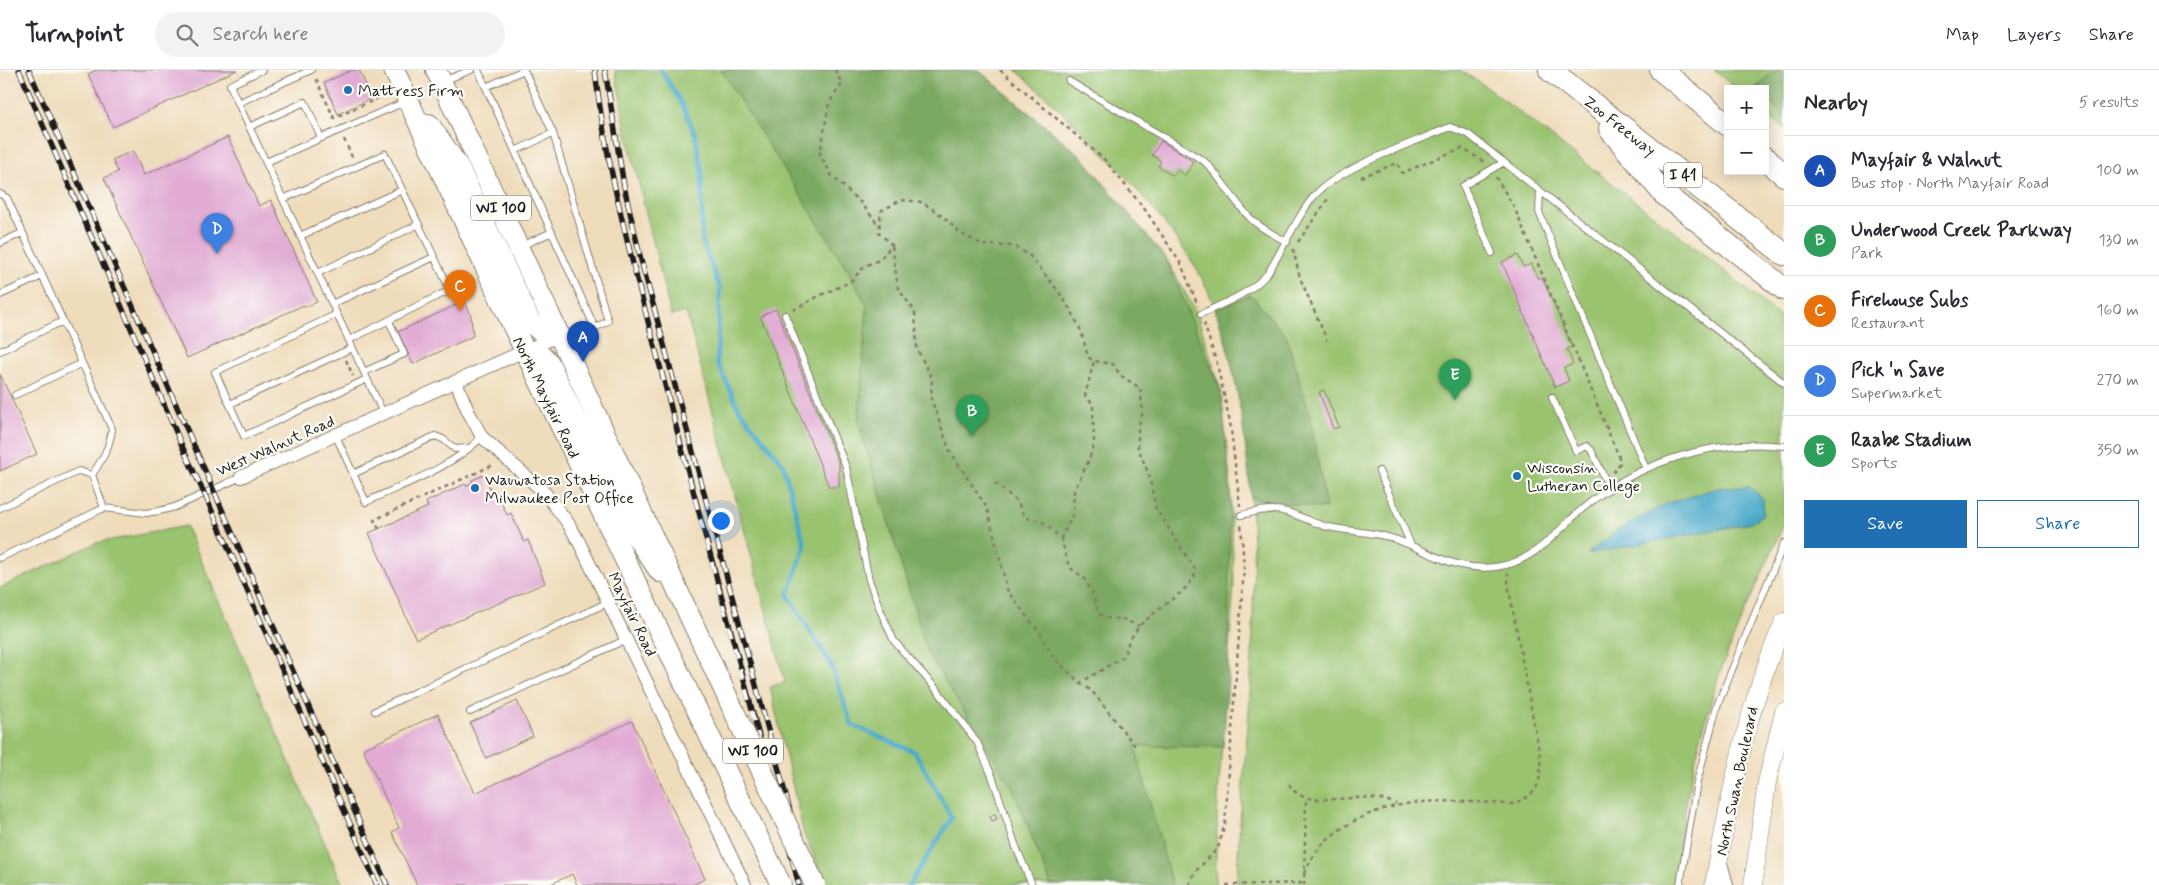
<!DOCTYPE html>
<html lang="en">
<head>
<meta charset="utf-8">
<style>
  :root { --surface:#fff; --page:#f2f2f3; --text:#2b2b33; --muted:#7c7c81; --line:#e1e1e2; --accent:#1f6fb2 }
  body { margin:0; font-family:Mynerve,sans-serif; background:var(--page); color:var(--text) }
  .controls { position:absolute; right:15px; top:15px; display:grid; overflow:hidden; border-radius:0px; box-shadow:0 2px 12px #0003 }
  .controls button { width:45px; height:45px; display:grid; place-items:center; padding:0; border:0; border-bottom:1px solid var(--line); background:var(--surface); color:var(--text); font:25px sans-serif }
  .you { position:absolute; left:720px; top:450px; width:18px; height:18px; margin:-12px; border:4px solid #fff; border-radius:50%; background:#1a73e8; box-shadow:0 0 0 8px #1a73e833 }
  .badge { display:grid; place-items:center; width:32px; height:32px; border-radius:50%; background:var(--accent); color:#fff; font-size:16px; font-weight:700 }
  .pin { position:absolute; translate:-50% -41px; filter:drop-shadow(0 1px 2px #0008) }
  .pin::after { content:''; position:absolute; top:26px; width:18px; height:15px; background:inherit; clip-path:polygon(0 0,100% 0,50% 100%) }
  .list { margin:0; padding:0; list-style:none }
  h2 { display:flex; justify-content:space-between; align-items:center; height:65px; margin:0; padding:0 20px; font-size:21px }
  h2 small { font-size:16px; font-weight:400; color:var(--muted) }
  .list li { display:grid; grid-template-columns:32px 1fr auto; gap:15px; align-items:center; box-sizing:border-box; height:70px; padding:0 20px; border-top:1px solid var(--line) }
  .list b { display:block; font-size:19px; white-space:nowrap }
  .list p { margin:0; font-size:16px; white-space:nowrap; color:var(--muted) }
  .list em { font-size:16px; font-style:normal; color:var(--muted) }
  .actions { display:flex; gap:10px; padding:15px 20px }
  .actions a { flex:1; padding:11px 0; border:1px solid var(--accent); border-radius:0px; text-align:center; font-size:18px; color:var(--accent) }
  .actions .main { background:var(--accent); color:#fff }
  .icon { flex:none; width:28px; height:28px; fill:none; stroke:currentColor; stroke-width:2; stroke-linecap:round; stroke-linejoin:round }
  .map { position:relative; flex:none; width:1784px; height:815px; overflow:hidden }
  header { display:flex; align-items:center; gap:30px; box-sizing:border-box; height:70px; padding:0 25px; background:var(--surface); border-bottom:1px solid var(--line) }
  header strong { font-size:24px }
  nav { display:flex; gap:28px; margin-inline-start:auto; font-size:18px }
  .search { width:350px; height:45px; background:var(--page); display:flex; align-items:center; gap:12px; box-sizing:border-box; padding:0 18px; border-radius:28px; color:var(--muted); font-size:19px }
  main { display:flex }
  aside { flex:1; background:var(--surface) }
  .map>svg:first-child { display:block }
  .green { fill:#9ac370; stroke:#5b7046 }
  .forest { fill:#7ba962; stroke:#4c623f }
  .water { fill:#4aa9c9; stroke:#336272 }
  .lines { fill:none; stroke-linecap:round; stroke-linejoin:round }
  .stream { stroke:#4aa9c9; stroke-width:4.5 }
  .building { fill:#e1abd4 }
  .service-casing { stroke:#867c6c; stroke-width:8 }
  .minor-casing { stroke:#867c6c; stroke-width:14 }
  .tertiary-casing { stroke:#867c6c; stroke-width:18 }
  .secondary-casing { stroke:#867c6c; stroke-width:19 }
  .primary-casing { stroke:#867c6c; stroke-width:22 }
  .motorway-casing { stroke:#867c6c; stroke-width:24 }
  .path { stroke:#867c6c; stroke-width:2.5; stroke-dasharray:4 4; stroke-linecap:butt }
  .service { stroke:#fff; stroke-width:6 }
  .minor { stroke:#fff; stroke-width:12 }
  .tertiary { stroke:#fff; stroke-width:16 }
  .secondary { stroke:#fff; stroke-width:18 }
  .primary { stroke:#fff; stroke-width:20 }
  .motorway { stroke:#fff; stroke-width:22 }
  .rail-casing { stroke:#1c1c1c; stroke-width:5.5 }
  .rail { stroke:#fdfcf7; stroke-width:4; stroke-dasharray:11; stroke-linecap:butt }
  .primary-bridge-casing { stroke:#867c6c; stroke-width:22; stroke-linecap:butt }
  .primary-bridge { stroke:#fff; stroke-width:20 }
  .poi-dot { fill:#1f6fb2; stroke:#fdfcf7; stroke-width:2 }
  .labels { text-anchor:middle; stroke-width:4.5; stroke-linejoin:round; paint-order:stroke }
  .shield { fill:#fdfcf7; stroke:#605f5e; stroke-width:1 }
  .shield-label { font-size:15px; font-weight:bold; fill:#1c1c1c }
  .poi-label { font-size:16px; fill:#1c1c1c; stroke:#fdfcf7; text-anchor:start }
  .street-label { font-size:16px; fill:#1c1c1c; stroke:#fdfcf7 }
</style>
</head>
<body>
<header>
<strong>Turnpoint</strong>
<div class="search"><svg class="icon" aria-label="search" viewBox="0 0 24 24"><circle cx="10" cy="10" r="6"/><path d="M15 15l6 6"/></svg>Search here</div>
<nav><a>Map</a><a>Layers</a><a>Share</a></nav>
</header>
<main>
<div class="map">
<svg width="1784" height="815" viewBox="0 0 1784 815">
  <rect width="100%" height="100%" fill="#fdfcf7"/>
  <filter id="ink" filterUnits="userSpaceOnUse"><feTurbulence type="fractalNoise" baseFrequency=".02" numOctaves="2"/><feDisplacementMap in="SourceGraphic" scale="10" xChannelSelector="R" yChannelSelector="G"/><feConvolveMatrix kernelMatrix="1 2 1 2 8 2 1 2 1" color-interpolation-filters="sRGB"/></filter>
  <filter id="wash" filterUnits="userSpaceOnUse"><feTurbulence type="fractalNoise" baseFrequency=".0096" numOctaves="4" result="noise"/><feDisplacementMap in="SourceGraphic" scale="20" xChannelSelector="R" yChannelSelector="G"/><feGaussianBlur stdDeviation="1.12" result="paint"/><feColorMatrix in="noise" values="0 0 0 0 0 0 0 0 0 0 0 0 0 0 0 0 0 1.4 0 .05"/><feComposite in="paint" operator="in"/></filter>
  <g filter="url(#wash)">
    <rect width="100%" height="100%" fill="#efdcbb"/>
    <path class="green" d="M615,0H978L1081,86L1167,190L1197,244L1221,321L1230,411L1234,513L1218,726L1215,815H827L804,765L770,617L785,612L686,242L671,246L626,61Z
      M1016,0H1460L1488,18L1706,186L1784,250V454L1738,557L1719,605L1708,642L1697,682L1686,733L1674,815H1237C1238,757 1245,698 1249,640C1255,543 1257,445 1242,349C1235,305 1226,259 1207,219C1196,194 1179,173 1163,151C1119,95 1069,47 1016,0Z
      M1714,0H1784V59L1765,43V19H1736Z
      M186,456L343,815H0V518L96,473Z"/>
    <path class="forest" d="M721,0H978L1081,86L1167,190L1221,321L1230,411L1228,610L1223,677L1135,676L1172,815H1051L1013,719L928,584L858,351L867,236L847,199Z
      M1775,0H1784V47L1765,27V19L1756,17Z
      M1251,225L1286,266L1310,344L1326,439L1251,428C1245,364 1237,299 1215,239Z"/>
    <path class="water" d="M1750,417L1763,429V444L1751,453L1587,484L1618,460L1668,433L1718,418Z"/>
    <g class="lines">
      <path class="stream" d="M661,0L682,34L695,64L702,100V170L720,218L717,292L739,339L783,394L805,476L788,525L831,595L852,655L915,682L952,748L909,815"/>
    </g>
    <g id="blocks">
      <path class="building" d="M97,0H237L113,57L88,4Z
        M352,0H359L372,28L338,44L324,13Z
        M228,67L259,136L271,130L317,232L305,237L304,235L187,288L104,108L118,102L112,90L133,81L144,105Z
        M1161,71L1194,92L1185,105L1177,100L1173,106L1158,96L1161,91L1152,85Z
        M1518,185L1523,197L1532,194L1538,209L1542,207L1572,277L1567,279L1573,294L1564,298L1569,311L1555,317L1502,192Z
        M465,231L471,246L473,266L413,294L398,262Z
        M776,239L839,394V417H829L761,248L764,244Z
        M0,304L37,384L0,401Z
        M1324,320L1339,357L1333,359L1319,322Z
        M484,405L492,423L496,421L507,445L511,443L524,472L528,470L545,513L416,569L369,463L428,437L426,432L465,414L466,416L473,412L472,410Z
        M517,631L533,666L486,688L470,653Z
        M438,644L475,723L632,651L705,809L692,815H577L572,804L549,815H417L392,762L399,758L363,679Z
        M995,744L997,749L992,751L990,746Z"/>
    </g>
  </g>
  <g filter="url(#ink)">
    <use href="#blocks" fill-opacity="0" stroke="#867c6c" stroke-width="1"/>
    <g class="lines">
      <g class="service-casing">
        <path id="service" d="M311,0L238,33L384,345
          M478,0L515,81L553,63L524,0
          M443,11L471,0
          M1069,11L1204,91C1222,108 1233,131 1251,149C1262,159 1274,165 1287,172
          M486,17L524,0
          M238,33L230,15L262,0
          M249,57L305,32L321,68
          M515,81L595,258L608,251L553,63
          M266,92L407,31
          M1540,121L1539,142L1646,399
          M0,124L7,128L112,359C110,377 102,390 92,405
          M283,129L385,84L450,220L349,270
          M300,166L402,120
          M0,173L22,163
          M521,176L552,162
          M1492,183L1463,116L1504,92
          M318,203L419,154
          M0,225L42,206
          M332,234L434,187
          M337,244L215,302L244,366L367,309
          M1201,244C1226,232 1250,224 1268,203C1282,181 1299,142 1316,124C1343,96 1413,73 1450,57L1468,64L1784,313
          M785,245L846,397L869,510L881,542L894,571L938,621L977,672L992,706L1016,777L1032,815
          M0,281L63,251
          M364,302L404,284L389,251
          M15,325L82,293
          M1552,327L1576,381L1587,376L1591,380L1610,419
          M230,334L352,278
          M336,366L366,432C406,413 451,398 482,367
          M1379,401L1411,475
          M353,404L435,366L443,369L455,379L469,378
          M0,438L79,401L92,405L104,438
          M1241,445C1251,443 1263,439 1274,440C1292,440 1310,453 1328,457C1354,462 1381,462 1405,473C1437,486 1458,501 1495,497C1533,493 1554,464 1581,440C1635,393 1713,368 1784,376
          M0,488L104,438L146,443L159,441L175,437L241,407
          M375,641L609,532
          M470,642L627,569
          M1680,815L1697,712L1717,636L1784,473"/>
      </g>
      <g class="minor-casing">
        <path id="minor" d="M456,312L468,341L482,367L545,423L568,453L579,472L745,815
          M241,407L558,266"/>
      </g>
      <g class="tertiary-casing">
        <path id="tertiary" d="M1718,790L1725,815"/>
      </g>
      <g class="secondary-casing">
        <path id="secondary" d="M1714,815C1730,725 1747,636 1784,552
          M1753,815L1767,712L1784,642"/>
      </g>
      <g class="primary-casing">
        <path id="primary" d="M394,0L511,252L781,815
          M436,0L690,547
          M429,54L458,96L530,251C539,263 545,264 560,265
          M525,282C537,283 542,284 549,293L624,449L660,502"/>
      </g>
      <g class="motorway-casing">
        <path id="motorway" d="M1550,0L1784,184
          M1661,0L1728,55
          M1610,59L1664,124L1784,219
          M1765,88L1784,105"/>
      </g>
      <path class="path" d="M835,0L842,14L829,33L820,84L832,106L862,134L879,156
        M1000,0L1105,90L1146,141L1181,194L1198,236
        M316,9L334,48L385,25
        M344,69L352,87
        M1361,107L1397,93L1402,103L1462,78L1486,93
        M1496,107L1514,137L1619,387L1620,393L1613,403
        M1298,172L1328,129
        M1293,179L1300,208L1327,270
        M458,226L471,221
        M793,240L819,226L850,212L865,196L879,190L892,175L879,163L881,141L901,130L922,132L944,147L960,163L983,175L1014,176L1029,185L1059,222L1073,244L1081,261L1088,287L1094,291L1113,294L1120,305L1140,318L1143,342L1138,358V378L1149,405L1156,439L1195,499L1194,508L1183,521L1159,539L1139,556L1129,571L1123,587L1080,613L1053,587L1040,563L1008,522L987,438L950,381L931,329L932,308L917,279L915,242L898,218L892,175
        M1204,253L1217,294L1230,352L1240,436
        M346,290L353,306
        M995,413L1017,431L1025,447L1044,453L1061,468L1073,444L1074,421L1089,390L1094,373L1093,334L1085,326L1094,291
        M379,459L374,450L493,395
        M1061,468L1069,497L1084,508L1093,524L1098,543L1105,548L1122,549L1139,556
        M1080,613L1092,621L1135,676
        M1289,714C1293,721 1299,726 1307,728C1336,733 1367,721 1396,734
        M1304,803C1308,796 1311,789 1316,783C1323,771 1336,762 1347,755C1400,724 1452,731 1511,734C1538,726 1542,713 1540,686L1508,514V503
        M1189,815L1194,803L1218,778L1225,753L1244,498L1241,454
        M1226,815L1304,813
        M1304,815L1306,728"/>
      <use href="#service" class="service"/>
      <use href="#minor" class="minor"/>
      <use href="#tertiary" class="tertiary"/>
      <use href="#secondary" class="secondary"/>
      <use href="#primary" class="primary"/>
      <use href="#motorway" class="motorway"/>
      <g class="rail-casing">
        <path id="rail" d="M19,0L186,385L205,425L377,815
          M29,0L387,815
          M595,0C608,115 642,226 671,338C713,497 755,656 799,815
          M605,0L624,116L640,186L810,815"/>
      </g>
      <use href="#rail" class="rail"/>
      <g class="primary-bridge-casing">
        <path id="primary-bridge" d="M690,547L815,815"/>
      </g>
      <use href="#primary-bridge" class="primary-bridge"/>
    </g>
  </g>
  <g class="poi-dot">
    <circle cx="348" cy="20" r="5"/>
    <circle cx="1517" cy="406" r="5"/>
    <circle cx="475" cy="418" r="5"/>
  </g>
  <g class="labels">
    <g class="shield">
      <rect x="1664" y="92.5" width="38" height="25" rx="4"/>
      <rect x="471" y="125.5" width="60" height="25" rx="4"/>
      <rect x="723" y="668.5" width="60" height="25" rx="4"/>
    </g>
    <g class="shield-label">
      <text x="1683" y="110">I 41</text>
      <text x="501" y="143">WI 100</text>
      <text x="753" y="686">WI 100</text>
    </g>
    <g class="poi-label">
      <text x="358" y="26">Mattress Firm</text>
      <text x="1527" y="403">Wisconsin<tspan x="1527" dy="18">Lutheran College</tspan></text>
      <text x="485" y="415">Wauwatosa Station<tspan x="485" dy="18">Milwaukee Post Office</tspan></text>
    </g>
    <g class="street-label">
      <text transform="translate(1620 55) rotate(38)" y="6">Zoo Freeway</text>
      <text transform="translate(547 327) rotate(64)" y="6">North Mayfair Road</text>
      <text transform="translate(275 375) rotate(-24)" y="6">West Walnut Road</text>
      <text transform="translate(633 544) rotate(64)" y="6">Mayfair Road</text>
      <text transform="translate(1736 711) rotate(-78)" y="6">North Swan Boulevard</text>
    </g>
  </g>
</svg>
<div class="controls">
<button>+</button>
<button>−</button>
</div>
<div class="you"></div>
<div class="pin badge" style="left:583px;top:292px;background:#1a4fb4">A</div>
<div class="pin badge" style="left:972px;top:366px;background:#2e9e5b">B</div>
<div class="pin badge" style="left:460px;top:241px;background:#e8710a">C</div>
<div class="pin badge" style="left:217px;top:184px;background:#3f7fe0">D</div>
<div class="pin badge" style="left:1455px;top:330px;background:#2e9e5b">E</div>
</div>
<aside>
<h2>Nearby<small>5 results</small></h2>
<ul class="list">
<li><span class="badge" style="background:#1a4fb4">A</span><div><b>Mayfair &amp; Walnut</b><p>Bus stop · North Mayfair Road</p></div><em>100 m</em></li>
<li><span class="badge" style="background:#2e9e5b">B</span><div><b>Underwood Creek Parkway</b><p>Park</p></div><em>130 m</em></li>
<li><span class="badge" style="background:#e8710a">C</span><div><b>Firehouse Subs</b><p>Restaurant</p></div><em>160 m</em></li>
<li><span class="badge" style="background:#3f7fe0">D</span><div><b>Pick 'n Save</b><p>Supermarket</p></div><em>270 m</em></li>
<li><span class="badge" style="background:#2e9e5b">E</span><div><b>Raabe Stadium</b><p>Sports</p></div><em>350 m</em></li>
</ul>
<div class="actions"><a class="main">Save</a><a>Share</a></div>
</aside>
</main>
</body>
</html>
